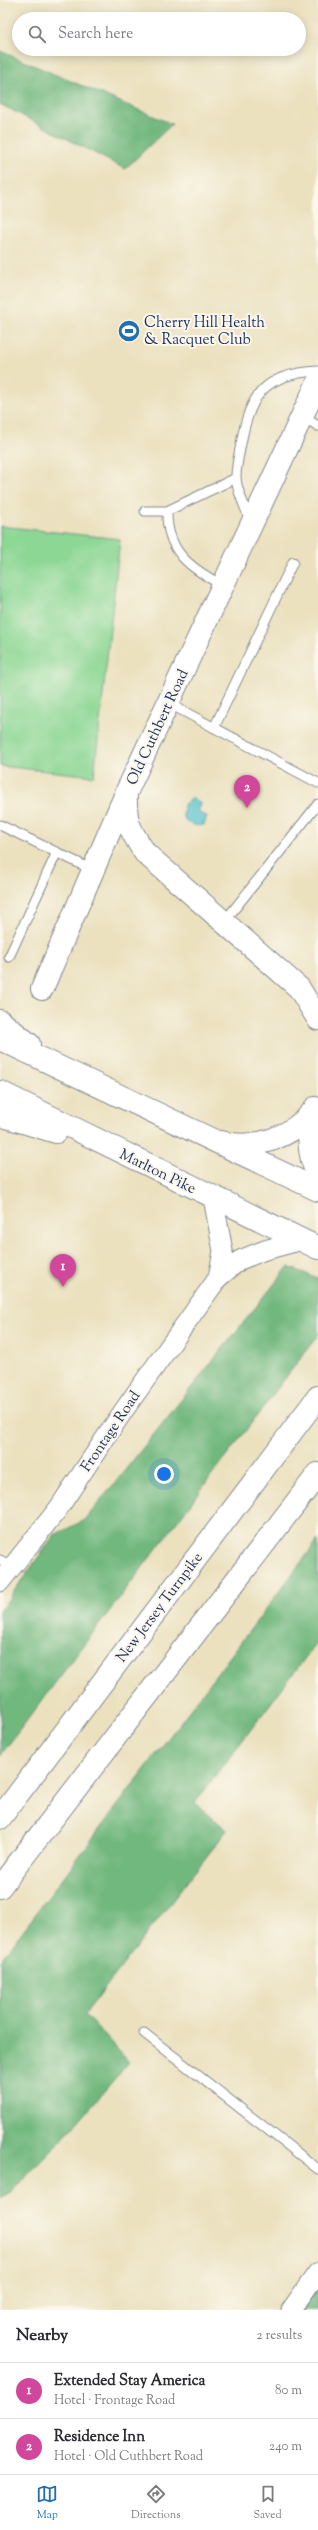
<!DOCTYPE html>
<html lang="en">
<head>
<meta charset="utf-8">
<style>
  :root { --surface:#fff; --page:#f2f2f3; --text:#2b2b33; --muted:#7c7c81; --line:#e1e1e2; --accent:#1f6fb2 }
  body { margin:0; font-family:"Sorts Mill Goudy",serif; background:var(--page); color:var(--text) }
  .you { position:absolute; left:164px; top:1474px; width:14px; height:14px; margin:-10px; border:3px solid #fff; border-radius:50%; background:#1a73e8; box-shadow:0 0 0 6px #1a73e833 }
  .badge { display:grid; place-items:center; width:26px; height:26px; border-radius:50%; background:var(--accent); color:#fff; font-size:13px; font-weight:700 }
  .pin { position:absolute; translate:-50% -33px; filter:drop-shadow(0 1px 2px #0008) }
  .pin::after { content:''; position:absolute; top:21px; width:14px; height:12px; background:inherit; clip-path:polygon(0 0,100% 0,50% 100%) }
  .list { margin:0; padding:0; list-style:none }
  h2 { display:flex; justify-content:space-between; align-items:center; height:52px; margin:0; padding:0 16px; font-size:17px }
  h2 small { font-size:13px; font-weight:400; color:var(--muted) }
  .list li { display:grid; grid-template-columns:26px 1fr auto; gap:12px; align-items:center; box-sizing:border-box; height:56px; padding:0 16px; border-top:1px solid var(--line) }
  .list b { display:block; font-size:15px; white-space:nowrap }
  .list p { margin:0; font-size:13px; white-space:nowrap; color:var(--muted) }
  .list em { font-size:13px; font-style:normal; color:var(--muted) }
  .icon { flex:none; width:22px; height:22px; fill:none; stroke:currentColor; stroke-width:2; stroke-linecap:round; stroke-linejoin:round }
  .map { position:relative; flex:none; width:318px; height:2310px; overflow:hidden }
  .search { position:absolute; background:var(--surface); box-shadow:0 2px 10px #0003; left:12px; right:12px; top:12px; height:44px; display:flex; align-items:center; gap:10px; box-sizing:border-box; padding:0 14px; border-radius:22px; color:var(--muted); font-size:15px }
  .sheet { height:164px; background:var(--surface) }
  nav { display:flex; justify-content:space-around; align-items:center; box-sizing:border-box; height:56px; border-top:1px solid var(--line); background:var(--surface); font-size:11px; color:var(--muted) }
  nav a { display:grid; justify-items:center; gap:2px }
  nav .on { color:var(--accent) }
  .map>svg:first-child { display:block }
  .green { fill:#8cd794; stroke:#548379 }
  .forest { fill:#71b87e; stroke:#46746e }
  .water { fill:#55c3ca; stroke:#387994 }
  .lines { fill:none; stroke-linecap:round; stroke-linejoin:round }
  .lane-casing { stroke:#83888e; stroke-width:11 }
  .street-casing { stroke:#83888e; stroke-width:21 }
  .secondary-casing { stroke:#83888e; stroke-width:24 }
  .highway-casing { stroke:#83888e; stroke-width:24 }
  .lane { stroke:#fff; stroke-width:9 }
  .street { stroke:#fff; stroke-width:19 }
  .secondary { stroke:#fff; stroke-width:22 }
  .highway { stroke:#fff; stroke-width:22 }
  .labels { text-anchor:middle; stroke-width:4; stroke-linejoin:round; paint-order:stroke }
  .poi-label { font-size:15px; fill:#1b2f5e; stroke:#fbf7ec; text-anchor:start }
  .street-label { font-size:15px; fill:#1b2f5e; stroke:#fbf7ec }
</style>
</head>
<body>
<div class="map">
<svg width="318" height="2310" viewBox="0 0 318 2310">
  <rect width="100%" height="100%" fill="#fbf7ec"/>
  <filter id="ink" filterUnits="userSpaceOnUse"><feTurbulence type="fractalNoise" baseFrequency=".025" numOctaves="2"/><feDisplacementMap in="SourceGraphic" scale="8" xChannelSelector="R" yChannelSelector="G"/><feConvolveMatrix kernelMatrix="1 2 1 2 8 2 1 2 1" color-interpolation-filters="sRGB"/></filter>
  <filter id="wash" filterUnits="userSpaceOnUse"><feTurbulence type="fractalNoise" baseFrequency=".012" numOctaves="4" result="noise"/><feDisplacementMap in="SourceGraphic" scale="16" xChannelSelector="R" yChannelSelector="G"/><feGaussianBlur stdDeviation="0.9" result="paint"/><feColorMatrix in="noise" values="0 0 0 0 0 0 0 0 0 0 0 0 0 0 0 0 0 1.4 0 .05"/><feComposite in="paint" operator="in"/></filter>
  <g filter="url(#wash)">
    <rect width="100%" height="100%" fill="#ebe1bf"/>
    <path class="green" d="M0,526L120,539L94,776L0,766Z"/>
    <path class="forest" d="M0,51L172,124L125,169L0,104Z
      M288,1267L318,1278V1335L0,1756V1611L54,1535L85,1520Z
      M318,1540V1641L195,1803L227,1830L85,2014L129,2062L69,2132L12,2191L0,2198V1961Z
      M318,2285V2310H300Z"/>
    <path class="water" d="M193,798L200,803L199,813L207,816L204,825C195,827 187,825 183,816L184,804Z"/>
  </g>
  <g filter="url(#ink)">
    <g class="lines">
      <g class="lane-casing">
        <path id="lane" d="M302,416L318,426
          M145,511H167L236,478
          M167,511C166,551 190,568 222,585
          M250,521C246,508 236,490 236,477C236,466 239,454 241,444C250,393 265,374 318,371
          M168,703L318,783
          M214,728L293,562
          M0,825L93,870
          M224,922L318,804
          M9,957L57,852
          M0,1560L12,1567
          M144,2033L318,2169"/>
      </g>
      <g class="street-casing">
        <path id="street" d="M213,1198L223,1251L218,1278
          M0,1582L58,1509L124,1410L218,1278L240,1260L265,1250L302,1240
          M291,2310L318,2272"/>
      </g>
      <g class="secondary-casing">
        <path id="secondary" d="M318,382L126,793C125,823 129,828 145,853L299,988L318,1019
          M42,989L124,798
          M315,1108C307,1130 307,1154 318,1175
          M220,1142C256,1151 292,1137 315,1109"/>
      </g>
      <g class="highway-casing">
        <path id="highway" d="M0,1021L29,1044
          M0,1039L318,1190
          M0,1092L318,1248
          M0,1115L56,1132
          M0,1818L318,1397
          M0,1887L318,1474"/>
      </g>
      <use href="#lane" class="lane"/>
      <use href="#street" class="street"/>
      <use href="#secondary" class="secondary"/>
      <use href="#highway" class="highway"/>
    </g>
  </g>
  <defs>
    <g id="stadium-disc" transform="scale(1.15)"><circle r="9.5" fill="#1f6fb2" stroke="#fbf7ec"/><path d="M0-5a6.5 5 0 1 0 0 10a6.5 5 0 1 0 0-10ZM-3.5-1.8h7v3.6h-7Z" fill="#fff"/></g>
  </defs>
  <g fill-rule="evenodd">
    <use href="#stadium-disc" x="129" y="331"/>
  </g>
  <g class="labels">
    <g class="poi-label">
      <text x="144" y="327">Cherry Hill Health<tspan x="144" dy="17">&amp; Racquet Club</tspan></text>
    </g>
    <g class="street-label">
      <text transform="translate(157 727) rotate(-65)" y="5">Old Cuthbert Road</text>
      <text transform="translate(158 1171) rotate(26)" y="5">Marlton Pike</text>
      <text transform="translate(110 1431) rotate(-56)" y="5">Frontage Road</text>
      <text transform="translate(159 1607) rotate(-53)" y="5">New Jersey Turnpike</text>
    </g>
  </g>
</svg>
<div class="you"></div>
<div class="pin badge" style="left:63px;top:1287px;background:#d1479c">1</div>
<div class="pin badge" style="left:247px;top:808px;background:#d1479c">2</div>
<div class="search"><svg class="icon" aria-label="search" viewBox="0 0 24 24"><circle cx="10" cy="10" r="6"/><path d="M15 15l6 6"/></svg>Search here</div>
</div>
<section class="sheet">
<h2>Nearby<small>2 results</small></h2>
<ul class="list">
<li><span class="badge" style="background:#d1479c">1</span><div><b>Extended Stay America</b><p>Hotel · Frontage Road</p></div><em>80 m</em></li>
<li><span class="badge" style="background:#d1479c">2</span><div><b>Residence Inn</b><p>Hotel · Old Cuthbert Road</p></div><em>240 m</em></li>
</ul>
</section>
<nav>
<a class="on"><svg class="icon" aria-label="map" viewBox="0 0 24 24"><path d="M3 6l6-2 6 2 6-2v14l-6 2-6-2-6 2zM9 4v14M15 6v14"/></svg>Map</a>
<a><svg class="icon" aria-label="directions" viewBox="0 0 24 24"><path d="M12 3l9 9-9 9-9-9zM9 14v-3h6M13 9l2 2-2 2"/></svg>Directions</a>
<a><svg class="icon" aria-label="saved" viewBox="0 0 24 24"><path d="M7 4h10v16l-5-4-5 4z"/></svg>Saved</a>
</nav>
</body>
</html>
